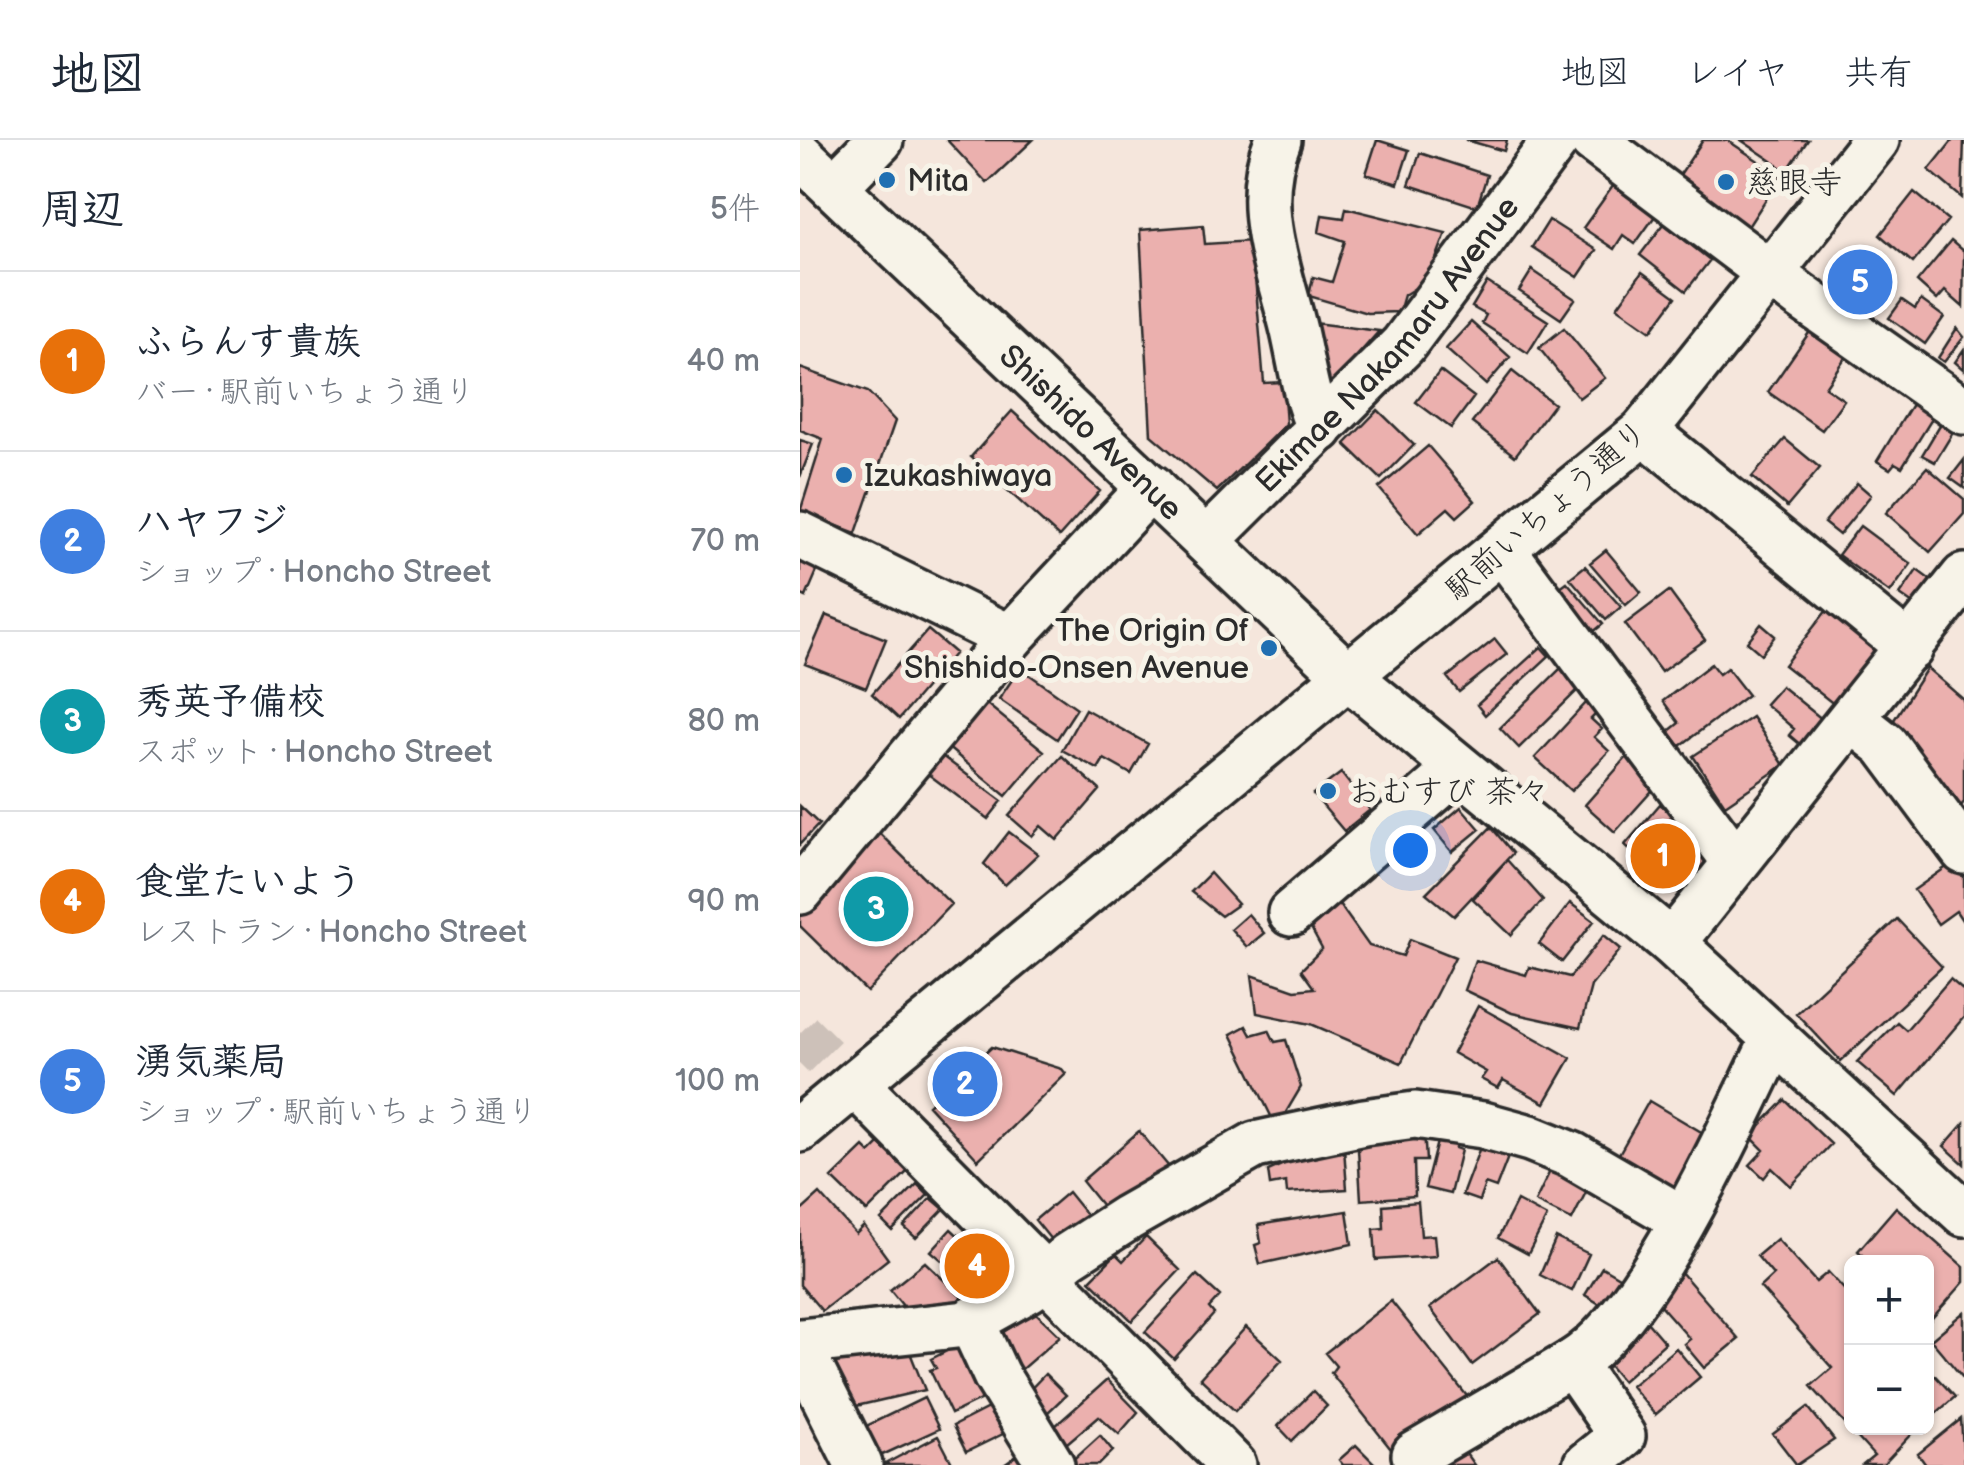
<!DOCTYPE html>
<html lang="ja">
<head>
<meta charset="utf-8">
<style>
  :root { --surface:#fff; --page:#f2f2f3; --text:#1f2937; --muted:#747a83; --line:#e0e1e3; --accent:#0b8043 }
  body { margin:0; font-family:"Balsamiq Sans","Klee One",sans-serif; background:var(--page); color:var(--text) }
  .controls { position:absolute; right:30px; bottom:30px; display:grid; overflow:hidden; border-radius:15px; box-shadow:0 2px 8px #0004 }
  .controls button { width:90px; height:90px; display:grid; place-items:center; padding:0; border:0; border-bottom:2px solid var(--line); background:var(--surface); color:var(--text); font:50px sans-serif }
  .you { position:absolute; left:610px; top:710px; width:35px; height:35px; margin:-25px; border:8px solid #fff; border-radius:50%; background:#1a73e8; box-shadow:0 0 0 15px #1a73e833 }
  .badge { display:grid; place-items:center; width:65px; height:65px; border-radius:50%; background:var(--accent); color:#fff; font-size:32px; font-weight:700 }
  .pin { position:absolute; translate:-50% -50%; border:5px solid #fff; box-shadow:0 2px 10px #0006 }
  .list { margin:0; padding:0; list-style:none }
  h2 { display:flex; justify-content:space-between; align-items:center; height:130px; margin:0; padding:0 40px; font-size:42px }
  h2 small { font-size:32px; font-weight:400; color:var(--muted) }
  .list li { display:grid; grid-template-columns:65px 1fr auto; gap:30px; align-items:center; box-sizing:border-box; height:180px; padding:0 40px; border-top:2px solid var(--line) }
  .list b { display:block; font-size:38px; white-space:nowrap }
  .list p { margin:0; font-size:32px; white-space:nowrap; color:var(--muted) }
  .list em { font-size:32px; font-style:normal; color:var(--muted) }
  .map { position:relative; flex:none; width:1164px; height:1325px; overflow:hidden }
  header { display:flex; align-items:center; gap:60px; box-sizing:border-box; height:140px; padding:0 50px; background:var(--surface); border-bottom:2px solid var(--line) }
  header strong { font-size:48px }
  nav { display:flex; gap:55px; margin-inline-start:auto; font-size:35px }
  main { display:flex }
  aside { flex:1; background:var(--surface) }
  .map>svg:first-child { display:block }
  .building { fill:#ebb0ae; stroke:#2b2b2b; stroke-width:2.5 }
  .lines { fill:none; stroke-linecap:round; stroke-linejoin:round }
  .minor-tunnel { stroke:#cdc1b9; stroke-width:45; stroke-dasharray:45 22; stroke-linecap:butt }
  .minor-casing { stroke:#2b2b2b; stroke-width:52 }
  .minor { stroke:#f7f3e8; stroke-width:45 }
  .poi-dot { fill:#1f6fb2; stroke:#f7f3e8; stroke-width:4 }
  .labels { text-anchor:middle; stroke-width:10; stroke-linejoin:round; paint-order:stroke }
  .poi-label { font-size:32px; fill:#2b2b2b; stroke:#f7f3e8; text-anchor:start }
  .street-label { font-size:32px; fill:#2b2b2b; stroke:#f7f3e8 }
</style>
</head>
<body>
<header>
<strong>地図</strong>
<nav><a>地図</a><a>レイヤ</a><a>共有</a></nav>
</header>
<main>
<aside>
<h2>周辺<small>5件</small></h2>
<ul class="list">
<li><span class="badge" style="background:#e8710a">1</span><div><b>ふらんす貴族</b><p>バー · 駅前いちょう通り</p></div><em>40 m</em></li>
<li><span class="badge" style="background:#3f7fe0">2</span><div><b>ハヤフジ</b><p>ショップ · Honcho Street</p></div><em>70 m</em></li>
<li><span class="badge" style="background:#0f9aa8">3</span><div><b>秀英予備校</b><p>スポット · Honcho Street</p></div><em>80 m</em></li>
<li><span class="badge" style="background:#e8710a">4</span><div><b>食堂たいよう</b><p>レストラン · Honcho Street</p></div><em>90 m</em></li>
<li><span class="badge" style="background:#3f7fe0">5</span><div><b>湧気薬局</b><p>ショップ · 駅前いちょう通り</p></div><em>100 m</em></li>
</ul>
</aside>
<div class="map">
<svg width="1164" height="1325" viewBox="0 0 1164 1325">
  <rect width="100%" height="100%" fill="#f5e6dc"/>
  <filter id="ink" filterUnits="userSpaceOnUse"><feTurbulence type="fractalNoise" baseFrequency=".01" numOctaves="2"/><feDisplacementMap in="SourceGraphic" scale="20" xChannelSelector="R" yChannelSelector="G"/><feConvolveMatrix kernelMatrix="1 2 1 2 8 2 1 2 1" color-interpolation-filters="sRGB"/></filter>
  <g filter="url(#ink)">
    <path class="building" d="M147,0H233L187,43Z
      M577,0L609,10L598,44L566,34Z
      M666,0H707L704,11Z
      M903,0H927L981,36L942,96L871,48Z
      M941,0H1008L987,31Z
      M1153,0H1164L1162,58L1129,30Z
      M620,13L687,35L677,67L609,45Z
      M813,46L855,76L835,104L823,95L814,109L783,88Z
      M1114,52L1148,80L1113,123L1080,95Z
      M546,68L646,93L628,140L604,155L599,172L567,173L509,156L513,137L532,142L545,101L519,92L522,75L544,78Z
      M749,80L796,110L778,137L732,107Z
      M864,84L910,120L886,151L840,115Z
      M403,85L405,104L452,101L464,243L483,242L486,284L417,351L351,295L340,90Z
      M1151,101L1164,112L1163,167L1145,151L1137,160L1117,142Z
      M1063,116L1096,140L1073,171L1041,148Z
      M732,130L775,159L761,179L719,151Z
      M842,132L876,157L851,191L817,167Z
      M687,142L748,181L728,213L682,183L686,175L672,167Z
      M1102,160L1115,169L1121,160L1144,177L1125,204L1089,178Z
      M671,182L710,217L686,245L646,209Z
      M514,183L579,191L534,242L522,241Z
      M1013,187L1049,212L1025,247L1044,260L1022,290L968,252Z
      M764,188L805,238L779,258L739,208Z
      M1157,188L1164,197L1144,222L1138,218Z
      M1164,209V230L1155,222Z
      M0,228L68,252L95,281L56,393L0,372L23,299L0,290Z
      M640,231L674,257L651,288L616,262Z
      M712,231L754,264L715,316L672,283Z
      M1114,261L1135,274L1102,327L1095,323L1090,329L1077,321Z
      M578,270L614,305L581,339L545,304Z
      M212,271L300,351L259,397L171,317Z
      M1144,278L1157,286L1135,322L1122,315Z
      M985,299L1020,328L987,367L952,337Z
      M0,300L13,304L0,337Z
      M628,306L675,361L657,377L648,368L618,394L579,348Z
      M1164,320V348L1150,338Z
      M1127,327L1164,359V374L1130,412L1086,373Z
      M1057,343L1071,355L1039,395L1024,383Z
      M1060,386L1111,424L1090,453L1038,415Z
      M806,410L841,452L826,465L790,423Z
      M0,421L18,429L6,457L0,454Z
      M785,426L821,467L806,480L770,438Z
      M1117,430L1132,441L1116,466L1100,455Z
      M767,442L803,484L792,493L756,450Z
      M869,451L905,500L861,532L825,484Z
      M1027,470L1078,510L1035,565L984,525Z
      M26,475L86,499L66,548L5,524Z
      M961,484L975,496L961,514L947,502Z
      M128,490L155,513L99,579L72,554Z
      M695,499L707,514L659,552L647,537Z
      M741,507L749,516L685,575L677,565Z
      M911,524L919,534L927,528L948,555L880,606L869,591L879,583L863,561Z
      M763,526L782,546L719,608L700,588Z
      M220,528L277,568L257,599L199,559Z
      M1127,528L1164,560V662L1159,669L1092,583Z
      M981,546L1023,580L1002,606L989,595L994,589L965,564Z
      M183,561L244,611L206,656L146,606Z
      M787,562L798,572L791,579L802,589L794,597L809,611L771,651L735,618Z
      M285,569L348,604L331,634L304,619L298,629L262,610Z
      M952,577L984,625L925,665L893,616Z
      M138,613L202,661L188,679L124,631Z
      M262,616L300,650L257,700L241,686L232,696L209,676Z
      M828,616L858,644L815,692L785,665Z
      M541,633L570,670L544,691L513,654Z
      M860,664L906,705L899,713L910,721L878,752L825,705Z
      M0,666L19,684L0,704Z
      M661,667L680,689L652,712L634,690Z
      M691,687L713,713L654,776L626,753Z
      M78,692L151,764L67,852L0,786V773Z
      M209,692L238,714L205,745L184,724Z
      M707,720L743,760L711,795L673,759Z
      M1155,721L1164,733V783L1156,771L1138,784L1114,750Z
      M410,733L438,764L421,776L391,752Z
      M537,761L569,806L603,816L610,799L655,817L601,923L511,884L457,873L452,835L495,850L514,848L501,830L522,809L509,785Z
      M770,763L794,781L762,822L739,804Z
      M448,774L464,793L447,807L431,789Z
      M1097,779L1142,827L1041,921L996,873Z
      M804,795L821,809L791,846L780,888L712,873L664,850L675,820L726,835L729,827L770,837Z
      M1150,839L1164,851V877L1097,956L1057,922L1097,882L1106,890Z
      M678,866L771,918L745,963L703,940L698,948L681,939L686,932L653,913Z
      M446,886L451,895L469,890L475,902L486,900L501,947L485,974L472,978L431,894Z
      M192,907L262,929L266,934L178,1020L128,965Z
      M985,960L1031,1004L991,1046L972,1028L964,1038L950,1025L964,1010L950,996Z
      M849,961L908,996L874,1055L815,1021Z
      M1164,983V1024L1144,1006Z
      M624,989L626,1021H614L615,1056L561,1060L557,993Z
      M339,991L374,1033L310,1076L282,1041Z
      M639,994L658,999L655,1008L661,1010L650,1054L625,1048Z
      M682,1002L710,1012L696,1048L685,1044L679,1061L662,1055Z
      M79,1004L109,1030L67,1072L32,1038L64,1007L70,1013Z
      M544,1008L547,1049L487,1053L486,1042L470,1045L468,1031L484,1024L483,1017Z
      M753,1025L790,1044L772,1080L735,1062Z
      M117,1044L128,1055L92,1091L81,1080Z
      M268,1052L289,1078L256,1106L235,1080Z
      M20,1054L56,1094L64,1086L88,1119L22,1171L0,1145V1072Z
      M131,1058L144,1069L116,1098L104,1087Z
      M717,1061L747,1077L728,1114L698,1098Z
      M618,1062L621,1096L634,1095L636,1116L576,1120L574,1089L584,1088L583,1065Z
      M1096,1067L1164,1127V1142L1126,1185V1122H1063L1066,1119L1058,1111Z
      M547,1071L552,1104L460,1124L455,1105L461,1103L458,1085Z
      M151,1089L205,1139L184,1156L131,1111Z
      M346,1097L380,1130L332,1181L290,1140L316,1114L323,1121Z
      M756,1098L789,1114L772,1151L740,1135Z
      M977,1099L1016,1142L1028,1132L1052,1158V1288H1106L1112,1294L1083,1325H1063L1074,1316L1011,1246L1032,1228L960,1147L973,1135L957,1116Z
      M698,1117L740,1174L672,1225L630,1168Z
      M125,1122L167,1162L112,1177L90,1150Z
      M802,1127L829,1143L811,1171L785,1155Z
      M881,1132L939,1199L904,1228L884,1204L890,1199L853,1157Z
      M397,1135L420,1156L409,1168L414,1174L374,1219L345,1192Z
      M591,1161L667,1256L594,1313L531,1233L536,1226L525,1213Z
      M235,1172L260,1196L216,1234L197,1196Z
      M1164,1172V1239L1131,1200Z
      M841,1175L865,1203L822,1241L807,1223Z
      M446,1187L482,1220L435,1271L400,1238Z
      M159,1205L184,1258L151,1274L130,1230L136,1228L131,1219Z
      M876,1208L900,1237L855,1275L831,1246Z
      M109,1210L125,1250L52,1267L34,1229L40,1213Z
      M1126,1226L1155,1257L1126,1282Z
      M245,1234L266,1255L243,1277L223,1257Z
      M307,1240L338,1272L319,1294L299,1276L260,1309L246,1294Z
      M513,1251L527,1266L492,1301L478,1286Z
      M124,1258L139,1289L78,1317L64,1287Z
      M196,1264L209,1291L166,1312L153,1286Z
      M1008,1267L1034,1300L997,1325L973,1294Z
      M1161,1279L1164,1325H1126L1118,1314Z
      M300,1295L313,1311L299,1325H267Z
      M138,1296L153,1325H83Z
      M659,1304L674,1325H629Z
      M556,1305L576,1325H543L539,1320Z
      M225,1310L234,1325H204Z"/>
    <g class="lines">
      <path class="minor-tunnel" d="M0,893L24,917"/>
      <g class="minor-casing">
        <g id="minor">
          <path d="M478,0C451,66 479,127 494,191C502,226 505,256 520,289"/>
          <path d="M793,0L999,155L1164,271"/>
          <path id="s1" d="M0,15L549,537L872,803L1164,1073"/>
          <path d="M34,47L80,0"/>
          <path d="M844,291L1110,508"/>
          <path d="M0,395L210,498"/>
          <path id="s2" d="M408,399L603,205L756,0"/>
          <path d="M703,410L935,721"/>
          <path d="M1052,579L1085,605L1164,711"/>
          <path d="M0,751L210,498L351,347"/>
          <path d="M491,773L657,630"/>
          <path d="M872,803L1164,437"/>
          <path d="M55,944L433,1325"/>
          <path d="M0,989L844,291L1076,0"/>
          <path d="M171,1181L196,1235L251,1325"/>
          <path d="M0,1202L166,1184L229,1149L268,1116L327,1078L455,1005L564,982L615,975L683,985L730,998L772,1015L882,1079"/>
          <path d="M0,1208L59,1325"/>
          <path d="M615,1315L772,1223"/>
          <path d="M786,1325L822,1296L772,1223C850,1175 932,984 975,898"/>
        </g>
      </g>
      <use href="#minor" class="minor"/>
    </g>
  </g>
  <g class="poi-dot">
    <circle cx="87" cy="40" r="10"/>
    <circle cx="926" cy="42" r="10"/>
    <circle cx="44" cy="335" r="10"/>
    <circle cx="469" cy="508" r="10"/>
    <circle cx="528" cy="651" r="10"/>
  </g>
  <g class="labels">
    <g class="poi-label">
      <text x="107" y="51">Mita</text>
      <text x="946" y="53">慈眼寺</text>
      <text x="64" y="346">Izukashiwaya</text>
      <text x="449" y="501" text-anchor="end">The Origin Of<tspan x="449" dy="37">Shishido-Onsen Avenue</tspan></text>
      <text x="548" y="662">おむすび 茶々</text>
    </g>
    <g class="street-label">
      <text dy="11" stroke="none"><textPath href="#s2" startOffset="265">Ekimae Nakamaru Avenue</textPath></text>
      <text dy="11" stroke="none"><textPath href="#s1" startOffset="402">Shishido Avenue</textPath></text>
      <text transform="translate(746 370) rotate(-41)" y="11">駅前いちょう通り</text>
    </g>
  </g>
</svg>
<div class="controls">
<button>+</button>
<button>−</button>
</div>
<div class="you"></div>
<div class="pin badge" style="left:863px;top:716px;background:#e8710a">1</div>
<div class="pin badge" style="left:165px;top:944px;background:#3f7fe0">2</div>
<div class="pin badge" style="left:76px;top:769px;background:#0f9aa8">3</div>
<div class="pin badge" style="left:177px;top:1126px;background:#e8710a">4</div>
<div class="pin badge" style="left:1060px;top:142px;background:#3f7fe0">5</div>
</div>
</main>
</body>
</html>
